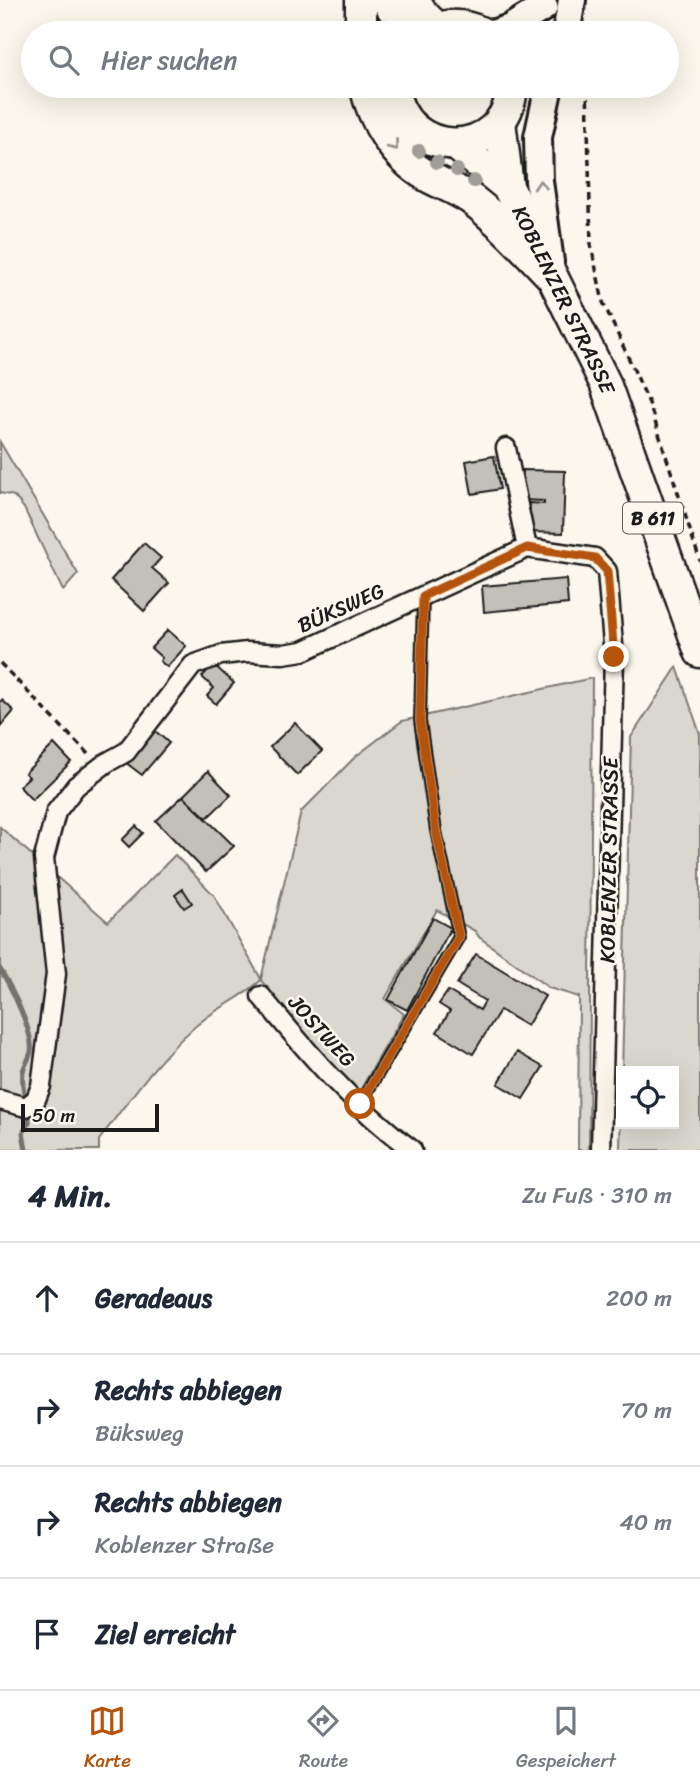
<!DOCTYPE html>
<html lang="de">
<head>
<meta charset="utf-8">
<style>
  :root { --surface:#fff; --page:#f6f6f7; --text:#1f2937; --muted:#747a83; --line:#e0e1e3; --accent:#b45309 }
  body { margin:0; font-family:Sriracha,sans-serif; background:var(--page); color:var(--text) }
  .controls { position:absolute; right:21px; bottom:21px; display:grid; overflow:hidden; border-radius:0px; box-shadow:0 7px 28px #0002 }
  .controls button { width:63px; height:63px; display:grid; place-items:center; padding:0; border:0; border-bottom:2px solid var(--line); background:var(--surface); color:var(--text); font:35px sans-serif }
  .scale { position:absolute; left:21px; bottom:18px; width:138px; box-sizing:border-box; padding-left:7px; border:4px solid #1c1c1c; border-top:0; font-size:19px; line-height:24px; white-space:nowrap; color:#1c1c1c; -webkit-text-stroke:5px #fbf7ec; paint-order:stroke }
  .stop { position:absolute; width:21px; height:21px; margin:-16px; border:5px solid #b45309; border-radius:50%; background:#fff }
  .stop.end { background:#b45309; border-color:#fff; box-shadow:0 2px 7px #0008 }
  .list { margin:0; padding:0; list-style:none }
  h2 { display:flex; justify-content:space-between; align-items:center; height:91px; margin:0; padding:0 28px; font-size:30px }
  h2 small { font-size:23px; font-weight:400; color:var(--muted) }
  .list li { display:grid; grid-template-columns:46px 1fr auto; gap:21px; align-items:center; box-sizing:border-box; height:112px; padding:0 28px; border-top:2px solid var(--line) }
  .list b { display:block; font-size:26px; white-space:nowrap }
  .list p { margin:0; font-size:23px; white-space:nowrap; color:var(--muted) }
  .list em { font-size:23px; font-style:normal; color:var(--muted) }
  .icon { flex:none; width:38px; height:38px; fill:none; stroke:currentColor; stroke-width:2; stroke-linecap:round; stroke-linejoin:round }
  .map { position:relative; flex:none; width:700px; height:1150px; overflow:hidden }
  .search { position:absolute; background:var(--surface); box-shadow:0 7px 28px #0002; left:21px; right:21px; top:21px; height:77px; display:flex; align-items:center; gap:18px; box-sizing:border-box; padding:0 24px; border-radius:38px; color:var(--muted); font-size:26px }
  .sheet { height:539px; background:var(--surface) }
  nav { display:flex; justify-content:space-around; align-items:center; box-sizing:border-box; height:98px; border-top:2px solid var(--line); background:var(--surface); font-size:19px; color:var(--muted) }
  nav a { display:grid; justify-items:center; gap:4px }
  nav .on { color:var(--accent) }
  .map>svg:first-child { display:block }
  .green { fill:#dad7ce; stroke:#7b7a75; stroke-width:2 }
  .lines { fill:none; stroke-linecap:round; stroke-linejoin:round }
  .stream { stroke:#74726e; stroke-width:5 }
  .building { fill:#c3c0b8; stroke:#1c1c1c; stroke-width:2 }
  .service-casing { stroke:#1c1c1c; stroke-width:14 }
  .minor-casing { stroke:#1c1c1c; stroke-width:23 }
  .secondary-casing { stroke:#1c1c1c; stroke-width:32 }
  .primary-casing { stroke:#1c1c1c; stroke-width:35 }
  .trunk-casing { stroke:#1c1c1c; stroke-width:35 }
  .path { stroke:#1c1c1c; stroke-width:3.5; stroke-dasharray:7 5; stroke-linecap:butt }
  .service { stroke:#fbf7ec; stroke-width:9 }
  .minor { stroke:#fbf7ec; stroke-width:18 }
  .secondary { stroke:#fbf7ec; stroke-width:26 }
  .primary { stroke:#fbf7ec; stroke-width:30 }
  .trunk { stroke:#fbf7ec; stroke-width:30 }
  .tree { fill:#a09d97 }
  .oneway { stroke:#97948e }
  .route { stroke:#b45309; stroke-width:9 }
  .labels { text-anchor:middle; stroke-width:5; stroke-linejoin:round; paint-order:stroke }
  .shield { fill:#fbf7ec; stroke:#5f5e5a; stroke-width:2 }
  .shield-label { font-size:19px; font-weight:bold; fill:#1c1c1c }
  .street-label { font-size:21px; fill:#1c1c1c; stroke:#fbf7ec }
</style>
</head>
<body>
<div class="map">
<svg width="700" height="1150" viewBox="0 0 700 1150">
  <rect width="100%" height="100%" fill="#fbf7ec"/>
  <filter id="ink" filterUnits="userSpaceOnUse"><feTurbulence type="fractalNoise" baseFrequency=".0143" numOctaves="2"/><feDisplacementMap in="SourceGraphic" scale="14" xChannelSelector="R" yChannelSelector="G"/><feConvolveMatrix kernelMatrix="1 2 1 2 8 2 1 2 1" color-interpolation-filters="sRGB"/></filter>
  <g filter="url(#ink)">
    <path class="green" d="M0,442L78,574L63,591L24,508L14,496L0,493Z
      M677,667L700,734V1150H620L621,1095V1124H674V1071H622L631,737Z
      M592,678L589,1150H578L579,997L549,988L479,937L475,931L437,910L385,999L404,1014L359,1092L352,1093L324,1064L261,980C245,996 225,1004 207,1017C165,1048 130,1099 99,1140V1150H0V827L108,922L175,855L214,895L261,979L301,812L355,757L402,721Z"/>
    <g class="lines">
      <path class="stream" d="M0,969C10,985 34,1033 31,1051C30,1058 25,1064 23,1071C22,1078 23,1087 24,1093
        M26,1150L23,1133L29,1122V1114"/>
    </g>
    <path class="building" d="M494,456L500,489L472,494L466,461Z
      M523,470L565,471L563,533L529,532L530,503L544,504V501L522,500Z
      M144,543L161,558L152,568L169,583L144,611L111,580Z
      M566,579L568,604L484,612L482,586Z
      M168,630L186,646L167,667L160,661L162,658L151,648Z
      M213,664L234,683L216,704L207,696L214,688L202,677Z
      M2,700L14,711L1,726L0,702Z
      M295,723L322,751L297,775L270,747Z
      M153,729L169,743L142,775L125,762Z
      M54,744L71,762L32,800L19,786L29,777L25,773Z
      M208,771L231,795L207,818L183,796Z
      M183,796L234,846L206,872L156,821Z
      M136,826L143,833L129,847L122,840Z
      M183,889L192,903L184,908L175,895Z
      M433,918L451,928L407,1010L388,1000Z
      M476,954L545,996L527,1026L500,1010L473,1054L437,1032L450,1011L439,1004L448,991L480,1010L485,1001L457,984Z
      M517,1052L543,1067L523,1099L498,1084Z"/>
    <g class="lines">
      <g class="service-casing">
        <path id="service" d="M360,1104L459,937L436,831L420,721L423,596"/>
      </g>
      <g class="minor-casing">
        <path id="minor" d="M506,448L527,548
          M261,996C307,1052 354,1107 412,1150
          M0,1100L26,1107L36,1099L41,1086L56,974L44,858L56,812L76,786L106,763L126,752L193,665L221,655L247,652L283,654L303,651L527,548L595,558L607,571L614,657L601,1150"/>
      </g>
      <g class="secondary-casing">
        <path id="secondary" d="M495,33L510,28L544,7
          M566,33L572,0
          M549,86L538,137L539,181L550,262"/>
      </g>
      <g class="primary-casing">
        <g id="primary">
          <path d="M424,33C443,24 462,23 482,33"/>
          <path d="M393,86C402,163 508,162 512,86"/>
          <path id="s1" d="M500,121L508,187L605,383L700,652"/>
          <path d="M455,144L508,187"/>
        </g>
      </g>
      <g class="trunk-casing">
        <path id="trunk" d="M387,0L408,33
          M413,0L422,13L437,28
          M361,33V0
          M365,86C374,122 394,157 427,176C443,185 461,191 475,202C503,224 527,251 552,277"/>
      </g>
      <path class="path" d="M587,86L591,245L603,302L649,403L700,561
        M0,663L88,754"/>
      <use href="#service" class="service"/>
      <use href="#minor" class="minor"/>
      <use href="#secondary" class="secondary"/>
      <use href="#primary" class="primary"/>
      <use href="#trunk" class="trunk"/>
    </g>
    <g class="tree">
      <circle cx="385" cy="26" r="7"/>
      <circle cx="419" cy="151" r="7"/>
      <circle cx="437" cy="162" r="7"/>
      <circle cx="457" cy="170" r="7"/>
      <circle cx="474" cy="181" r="7"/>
    </g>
    <defs><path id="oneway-chevron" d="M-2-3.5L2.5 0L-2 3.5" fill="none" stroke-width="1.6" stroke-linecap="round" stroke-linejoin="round" transform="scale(1.75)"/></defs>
    <g class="oneway">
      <use href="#oneway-chevron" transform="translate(394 146) rotate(51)"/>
      <use href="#oneway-chevron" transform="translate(540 185) rotate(-95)"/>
    </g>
  </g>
  <g class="lines" filter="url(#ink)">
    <path class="route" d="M360,1104L459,937L436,831L420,721L423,596L527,548L595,558L607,571L614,657"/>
  </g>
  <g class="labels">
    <rect class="shield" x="623" y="502.5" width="60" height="31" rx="5"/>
    <g class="shield-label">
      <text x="653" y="525">B 611</text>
    </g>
    <g class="street-label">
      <text dy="7" stroke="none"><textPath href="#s1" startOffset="192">KOBLENZER STRASSE</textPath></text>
      <text transform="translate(341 608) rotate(-24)" y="7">BÜKSWEG</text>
      <text transform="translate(609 860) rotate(-89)" y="7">KOBLENZER STRASSE</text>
      <text transform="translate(322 1031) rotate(48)" y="7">JOSTWEG</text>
    </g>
  </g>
</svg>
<div class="controls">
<button><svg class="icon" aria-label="locate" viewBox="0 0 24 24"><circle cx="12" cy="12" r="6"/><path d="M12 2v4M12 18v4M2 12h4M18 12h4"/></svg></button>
</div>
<div class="scale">50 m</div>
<div class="stop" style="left:360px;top:1104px"></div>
<div class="stop end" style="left:614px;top:657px"></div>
<div class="search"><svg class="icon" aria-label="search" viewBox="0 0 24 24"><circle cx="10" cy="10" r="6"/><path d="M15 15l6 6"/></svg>Hier suchen</div>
</div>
<section class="sheet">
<h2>4 Min.<small>Zu Fuß · 310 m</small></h2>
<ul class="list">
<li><svg class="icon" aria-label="ahead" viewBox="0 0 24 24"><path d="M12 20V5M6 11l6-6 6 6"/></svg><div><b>Geradeaus</b></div><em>200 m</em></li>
<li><svg class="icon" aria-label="right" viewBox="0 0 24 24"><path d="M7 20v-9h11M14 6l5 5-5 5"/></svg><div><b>Rechts abbiegen</b><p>Büksweg</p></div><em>70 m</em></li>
<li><svg class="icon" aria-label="right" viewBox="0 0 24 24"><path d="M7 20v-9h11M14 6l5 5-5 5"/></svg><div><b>Rechts abbiegen</b><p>Koblenzer Straße</p></div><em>40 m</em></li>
<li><svg class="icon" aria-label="arrive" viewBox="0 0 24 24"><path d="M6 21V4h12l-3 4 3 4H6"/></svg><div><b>Ziel erreicht</b></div></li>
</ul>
</section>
<nav>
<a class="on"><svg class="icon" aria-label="map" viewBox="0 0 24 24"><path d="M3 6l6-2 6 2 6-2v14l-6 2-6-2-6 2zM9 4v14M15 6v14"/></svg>Karte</a>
<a><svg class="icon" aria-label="directions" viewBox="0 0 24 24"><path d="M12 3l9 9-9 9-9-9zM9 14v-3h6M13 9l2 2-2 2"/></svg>Route</a>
<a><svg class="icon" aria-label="saved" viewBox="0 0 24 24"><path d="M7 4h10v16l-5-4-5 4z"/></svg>Gespeichert</a>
</nav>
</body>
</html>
